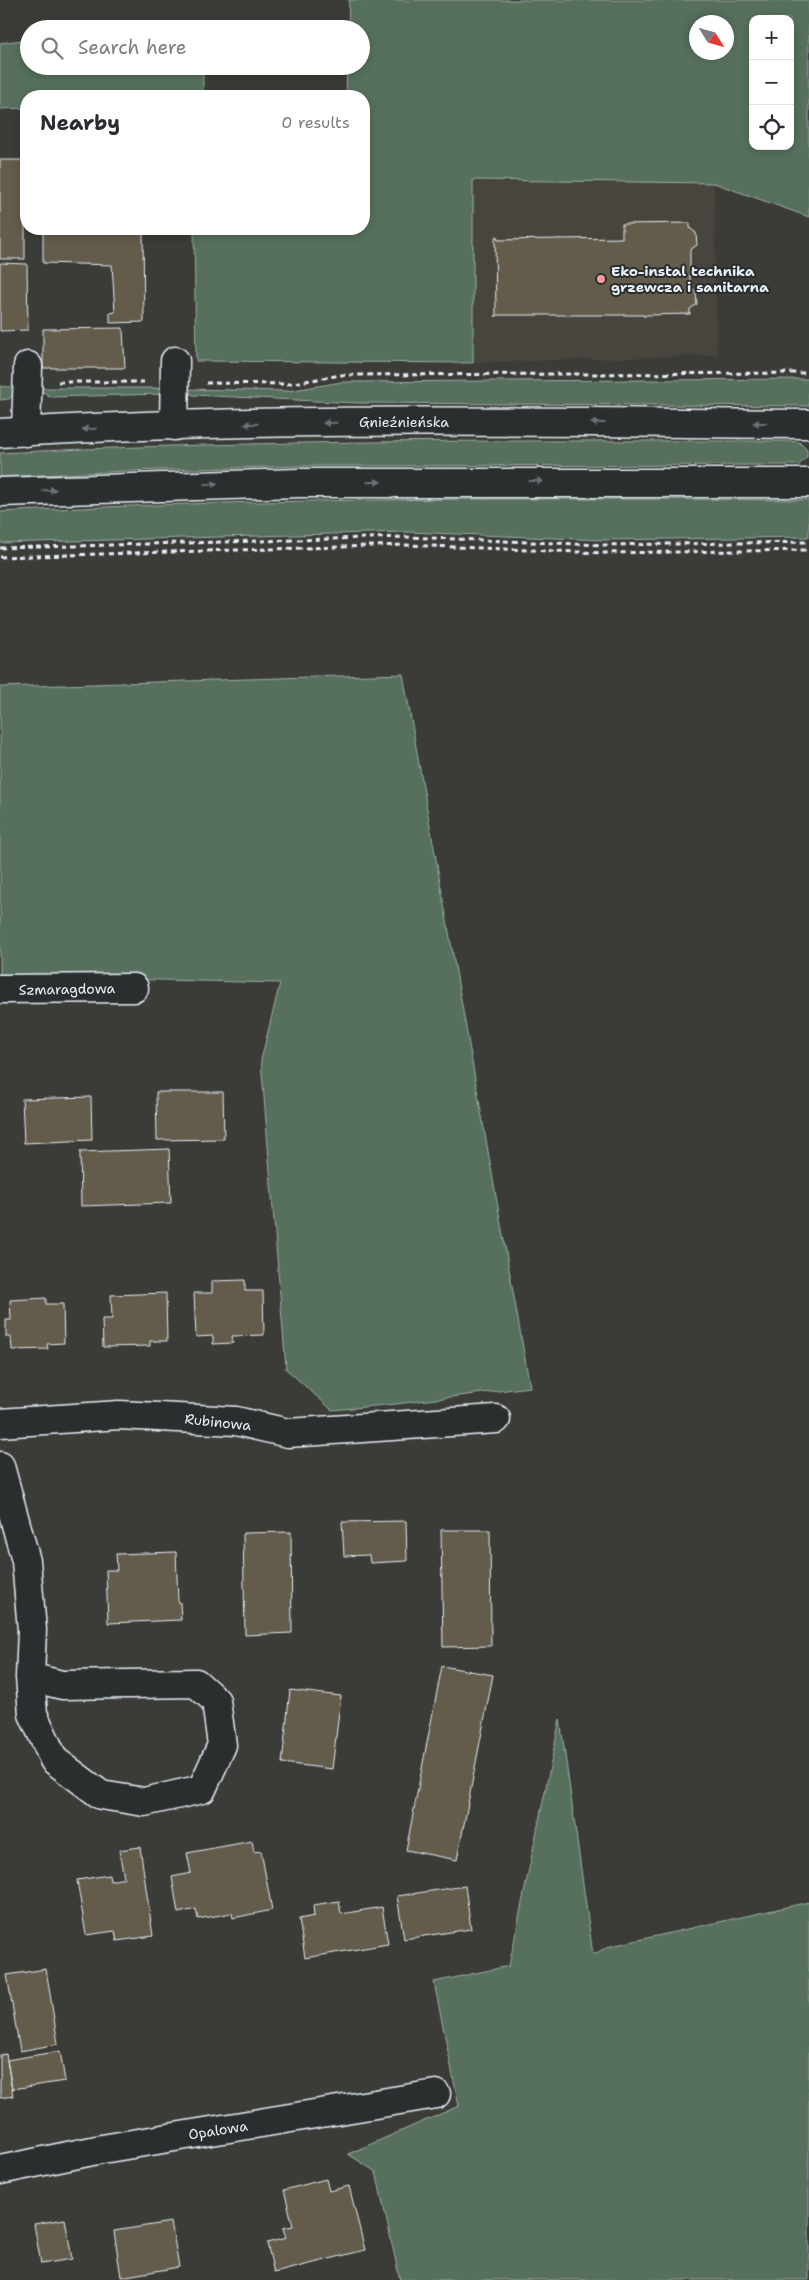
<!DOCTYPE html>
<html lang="en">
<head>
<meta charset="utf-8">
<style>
  :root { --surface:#fff; --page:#f7f7f7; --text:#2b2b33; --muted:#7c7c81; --line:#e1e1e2 }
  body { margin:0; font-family:"Shantell Sans",sans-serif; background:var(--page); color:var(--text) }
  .controls { position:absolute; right:15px; top:15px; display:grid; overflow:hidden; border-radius:10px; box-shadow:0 2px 8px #0003 }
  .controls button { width:45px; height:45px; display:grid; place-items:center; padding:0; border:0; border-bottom:1px solid var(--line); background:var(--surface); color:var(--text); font:25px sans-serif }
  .compass { position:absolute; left:689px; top:15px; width:45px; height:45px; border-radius:50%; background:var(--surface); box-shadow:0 2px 8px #0003; rotate:127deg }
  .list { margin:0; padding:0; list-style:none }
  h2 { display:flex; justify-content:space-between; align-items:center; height:65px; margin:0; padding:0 20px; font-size:21px }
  h2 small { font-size:16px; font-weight:400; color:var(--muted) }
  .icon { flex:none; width:28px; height:28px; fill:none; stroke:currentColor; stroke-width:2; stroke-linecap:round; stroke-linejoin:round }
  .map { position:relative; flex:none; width:809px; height:2280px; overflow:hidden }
  .search { position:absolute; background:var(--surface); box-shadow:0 2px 8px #0003; left:20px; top:20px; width:350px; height:55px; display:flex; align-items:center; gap:12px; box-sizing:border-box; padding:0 18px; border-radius:28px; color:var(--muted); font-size:19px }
  .panel { position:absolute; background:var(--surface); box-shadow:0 2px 8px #0003; left:20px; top:90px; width:350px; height:145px; border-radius:20px }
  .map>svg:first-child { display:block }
  .built { fill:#47453d }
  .green { fill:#566f5d; stroke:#9fb0aa; fill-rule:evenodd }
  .building { fill:#645b4c; stroke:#e8f1f8 }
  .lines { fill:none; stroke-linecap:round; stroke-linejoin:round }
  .minor-casing { stroke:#e8f1f8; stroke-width:31 }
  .major-casing { stroke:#e8f1f8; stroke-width:31 }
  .path { stroke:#e8f1f8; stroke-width:3; stroke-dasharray:5 4; stroke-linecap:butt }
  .minor { stroke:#2a2d2e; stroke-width:28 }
  .major { stroke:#2a2d2e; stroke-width:28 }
  .oneway { fill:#6c7275 }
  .poi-dot { fill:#ff9aa2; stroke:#2a2d2e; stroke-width:2 }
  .labels { text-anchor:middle; stroke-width:4; stroke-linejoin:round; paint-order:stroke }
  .poi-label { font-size:14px; font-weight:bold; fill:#e8f1f8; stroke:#2a2d2e; text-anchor:start }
  .street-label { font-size:14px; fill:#e8f1f8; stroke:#2a2d2e }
</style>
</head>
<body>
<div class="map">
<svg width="809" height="2280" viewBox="0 0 809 2280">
  <rect width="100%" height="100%" fill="#3b3b37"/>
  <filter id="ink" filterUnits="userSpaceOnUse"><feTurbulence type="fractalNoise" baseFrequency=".02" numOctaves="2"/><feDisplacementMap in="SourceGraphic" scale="10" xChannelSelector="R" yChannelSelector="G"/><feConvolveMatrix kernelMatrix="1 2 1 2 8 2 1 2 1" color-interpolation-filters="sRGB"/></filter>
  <g filter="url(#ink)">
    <path class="built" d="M473,180L714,183L717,355L473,363Z"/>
    <path class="green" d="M349,0H809V217L714,183L473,180V363L196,361L194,229H364V96H346L347,66H361V29H348ZM753,19H790V146H753ZM696,22H726V52H696Z
      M29,39V66H203V96H26V108L0,109V43Z
      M809,379V406L357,403L193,395L183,389L288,391L342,382Z
      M0,386L19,388L9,399L0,400Z
      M37,388H166L163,394L51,397Z
      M790,441L799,442L807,450V457L799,465L300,466L127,471L0,477V453C263,439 526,441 790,441Z
      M809,500V537H805L603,540L406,532L0,543V512C269,497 539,498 809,500Z
      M403,674L530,1387L396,1404L332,1410L286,1369L261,1060L280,983L0,976V687Z
      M560,1719L593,1955L607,1947L809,1902V2280H400L376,2172L348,2154L459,2106L434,1982L509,1966Z"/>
    <path class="building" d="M0,160H25V259H0Z
      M690,223V228L696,233L697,245L690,250V287L696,293L697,304L690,309V314L646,315L644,317V315H497L496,317L495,237L497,236L498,240L622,238V224Z
      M43,229H143L144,322L110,323V313L115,312L112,265L43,263Z
      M0,263L27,264L28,330L0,331Z
      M123,328L125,368H43V329Z
      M156,1092H223L224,1139L157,1140Z
      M91,1097L92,1140L24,1143L22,1099Z
      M169,1149L171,1203L81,1206L80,1152Z
      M245,1280V1291H263L264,1335L232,1336L233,1343L213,1344V1336L196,1337L194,1293H212V1281Z
      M166,1293L167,1341H150V1346L103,1347L102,1319H112L111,1295Z
      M46,1298V1304H63L64,1343L47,1344L48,1349L12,1350L11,1337H6V1320H11L10,1300Z
      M406,1521L407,1561L370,1563L369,1555L344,1556L342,1522Z
      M441,1530H490L491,1646L443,1647Z
      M291,1532L292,1633L245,1635L243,1533Z
      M176,1552L178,1601L180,1602L181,1620L108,1623L106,1570H117L116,1554Z
      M442,1666L493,1675L457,1860L406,1850Z
      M290,1690L341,1696L332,1769L282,1763Z
      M252,1841L254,1852L261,1851L272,1910L233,1918L232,1913L198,1919L196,1909L178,1913L172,1877L191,1873L187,1853Z
      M140,1847L153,1936L117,1941L115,1931L86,1935L77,1880L109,1875L110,1881L124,1878L119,1850Z
      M465,1886L471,1929L404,1939L397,1896Z
      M339,1901L341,1914L382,1907L388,1944L305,1958L299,1919L314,1916L313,1905Z
      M46,1969L58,2044L20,2051L7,1975Z
      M60,2051L65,2081L12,2089L7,2060Z
      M6,2054L13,2096L0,2098V2055Z
      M326,2179L329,2191L349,2186L365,2250L274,2273L267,2243L286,2238L283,2228L293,2226L284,2190Z
      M65,2219L72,2259L41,2264L34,2224Z
      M171,2222L179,2267L121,2277L114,2231Z"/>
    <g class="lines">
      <g class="minor-casing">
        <path id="minor" d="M174,426L175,361
          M26,432L28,366
          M0,989L134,988
          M0,1423L119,1415L236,1421L288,1433L496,1419
          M0,1466L26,1561L32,1630L30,1677L33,1714L54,1760L101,1795L144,1802L202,1789L222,1745L216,1701L196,1683L62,1685L30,1677
          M0,2170L102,2149L436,2094"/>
      </g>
      <g class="major-casing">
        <path id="major" d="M0,433C269,416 540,422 809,424
          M0,492L299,483H809"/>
      </g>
      <path class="path" d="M58,382H144
        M206,383L288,384L341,375L809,373
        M0,548L406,537L603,545L809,542
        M0,557L406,545L603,553L809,550"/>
      <use href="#minor" class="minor"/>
      <use href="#major" class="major"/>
    </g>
    <defs><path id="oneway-solid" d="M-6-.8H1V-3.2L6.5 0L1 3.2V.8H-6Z" transform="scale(1.25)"/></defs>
    <g class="oneway">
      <use href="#oneway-solid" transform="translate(330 423) rotate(179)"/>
      <use href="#oneway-solid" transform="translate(598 423) rotate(-180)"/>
      <use href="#oneway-solid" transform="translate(760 423) rotate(-180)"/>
      <use href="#oneway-solid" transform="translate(251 424) rotate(179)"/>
      <use href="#oneway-solid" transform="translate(89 429) rotate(178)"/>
      <use href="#oneway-solid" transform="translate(536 481)"/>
      <use href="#oneway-solid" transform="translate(374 482) rotate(-1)"/>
      <use href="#oneway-solid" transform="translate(211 484) rotate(-1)"/>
      <use href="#oneway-solid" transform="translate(49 490) rotate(-3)"/>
    </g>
  </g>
  <circle class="poi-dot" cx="601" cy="279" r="5"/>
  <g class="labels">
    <g class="poi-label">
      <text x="611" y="276">Eko-instal technika<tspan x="611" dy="16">grzewcza i sanitarna</tspan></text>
    </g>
    <g class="street-label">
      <text x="404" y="427">Gnieźnieńska</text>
      <text transform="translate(67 989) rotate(-1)" y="5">Szmaragdowa</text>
      <text transform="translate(218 1422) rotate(6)" y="5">Rubinowa</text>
      <text transform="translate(218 2130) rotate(-9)" y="5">Opalowa</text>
    </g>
  </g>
</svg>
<div class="controls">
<button>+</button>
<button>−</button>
<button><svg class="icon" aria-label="locate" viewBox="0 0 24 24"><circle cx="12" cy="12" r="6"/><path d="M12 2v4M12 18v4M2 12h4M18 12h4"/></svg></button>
</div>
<svg class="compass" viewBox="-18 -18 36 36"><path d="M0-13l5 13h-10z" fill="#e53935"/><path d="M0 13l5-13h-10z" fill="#7c7c81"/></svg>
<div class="search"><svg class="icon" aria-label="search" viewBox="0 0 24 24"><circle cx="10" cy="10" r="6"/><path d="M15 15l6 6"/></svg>Search here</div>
<section class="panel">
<h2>Nearby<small>0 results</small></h2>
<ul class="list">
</ul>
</section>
</div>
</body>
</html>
